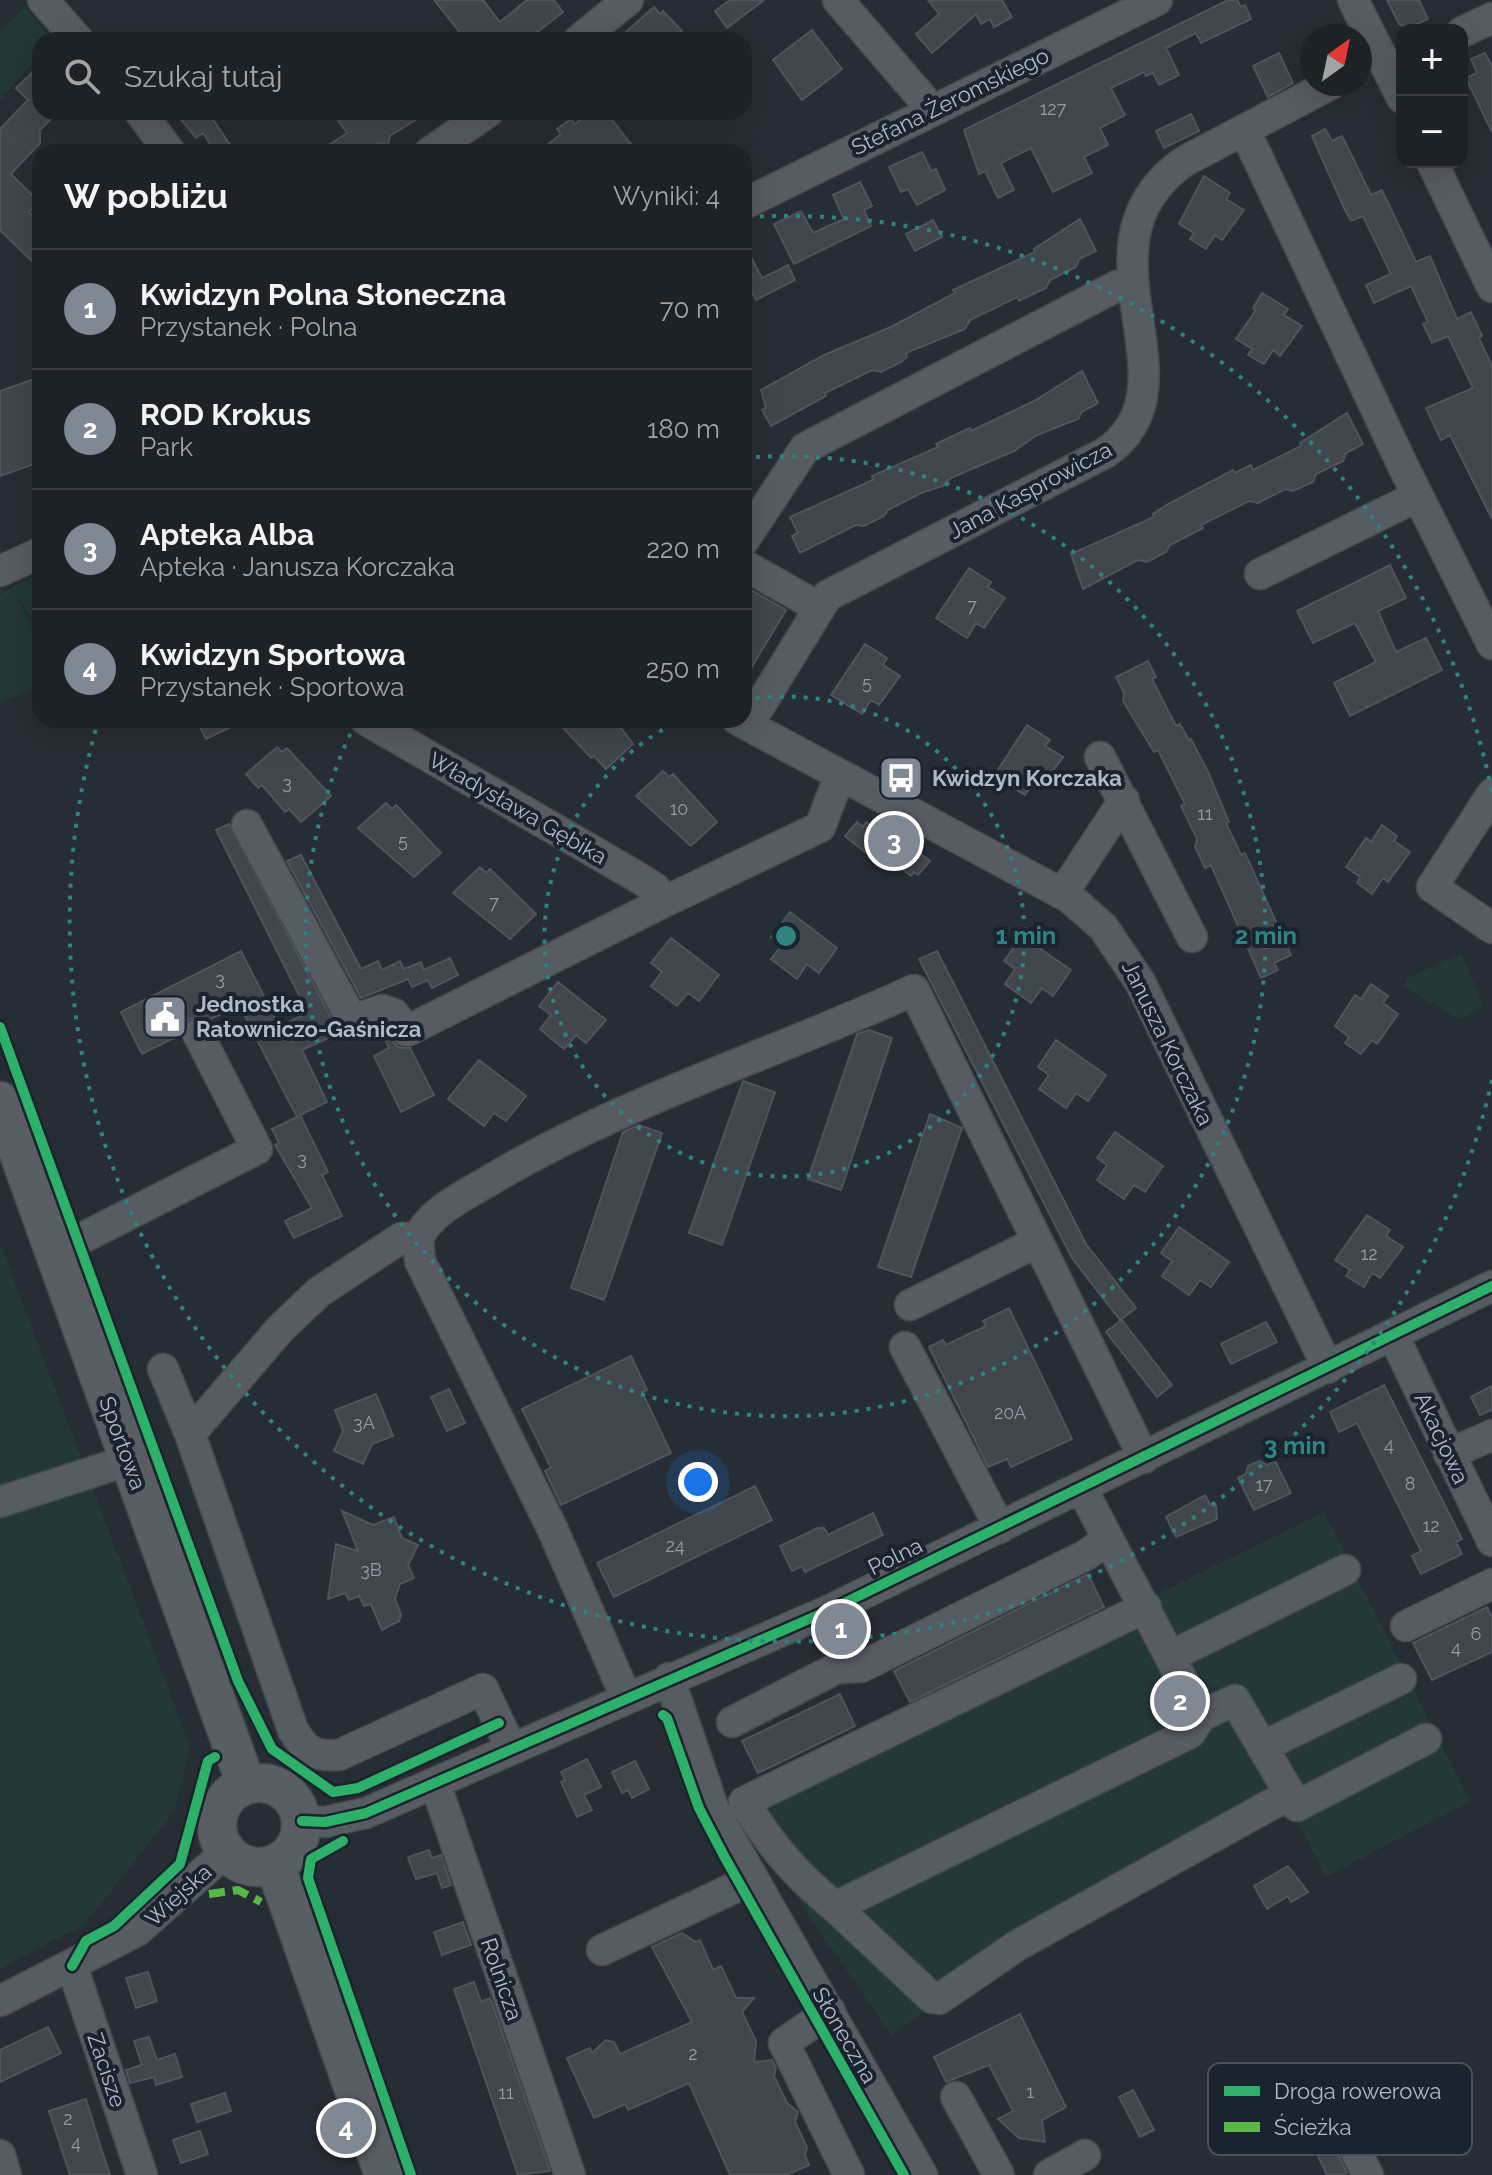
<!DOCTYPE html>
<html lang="pl">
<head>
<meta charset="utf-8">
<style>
  :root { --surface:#1d2227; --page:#2a2f33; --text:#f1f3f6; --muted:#a0a4a7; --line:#3b3f44; --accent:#808893 }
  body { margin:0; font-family:Raleway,sans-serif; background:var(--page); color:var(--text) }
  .controls { position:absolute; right:24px; top:24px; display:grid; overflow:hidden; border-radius:16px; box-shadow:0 8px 32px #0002 }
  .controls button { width:72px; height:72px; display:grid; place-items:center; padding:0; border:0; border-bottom:2px solid var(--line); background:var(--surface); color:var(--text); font:40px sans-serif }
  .compass { position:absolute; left:1300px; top:24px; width:72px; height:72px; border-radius:50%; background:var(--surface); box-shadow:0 8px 32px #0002; rotate:33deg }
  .you { position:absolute; left:698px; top:1482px; width:28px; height:28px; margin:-20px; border:6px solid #fff; border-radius:50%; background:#1a73e8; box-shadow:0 0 0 12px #1a73e833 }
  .badge { display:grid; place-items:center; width:52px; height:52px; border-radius:50%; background:var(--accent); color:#fff; font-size:26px; font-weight:700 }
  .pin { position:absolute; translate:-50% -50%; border:4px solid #fff; box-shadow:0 2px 8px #0006 }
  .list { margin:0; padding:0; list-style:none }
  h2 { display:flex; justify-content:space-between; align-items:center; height:104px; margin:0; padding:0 32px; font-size:34px }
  h2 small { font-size:26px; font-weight:400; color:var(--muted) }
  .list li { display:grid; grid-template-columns:52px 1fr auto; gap:24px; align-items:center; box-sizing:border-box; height:120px; padding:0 32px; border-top:2px solid var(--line) }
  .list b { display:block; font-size:30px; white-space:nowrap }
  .list p { margin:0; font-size:26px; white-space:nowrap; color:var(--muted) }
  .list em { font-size:26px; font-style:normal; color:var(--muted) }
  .icon { flex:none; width:44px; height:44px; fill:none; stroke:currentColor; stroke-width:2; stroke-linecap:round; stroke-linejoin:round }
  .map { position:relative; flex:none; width:1492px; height:2175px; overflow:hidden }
  .search { position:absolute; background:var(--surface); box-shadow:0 8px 32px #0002; left:32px; top:32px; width:720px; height:88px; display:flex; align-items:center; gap:20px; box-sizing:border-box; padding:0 28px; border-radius:24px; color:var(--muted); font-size:30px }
  .panel { position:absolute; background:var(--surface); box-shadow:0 8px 32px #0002; left:32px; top:144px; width:720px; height:584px; border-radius:24px }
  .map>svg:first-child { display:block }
  .green { fill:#243739 }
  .building { fill:#41464c; stroke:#4f545c; stroke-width:2 }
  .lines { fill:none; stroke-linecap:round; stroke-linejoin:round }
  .minor-casing { stroke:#45494f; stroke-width:33 }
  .major-casing { stroke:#444951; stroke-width:41 }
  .minor { stroke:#575b62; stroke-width:30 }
  .major { stroke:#595d64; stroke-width:38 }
  .quiet { stroke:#58b947; stroke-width:8; stroke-dasharray:16 8; stroke-linecap:butt }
  .cycleway-casing { stroke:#1b232e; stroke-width:15 }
  .cycleway { stroke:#2db169; stroke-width:10 }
  .ring { fill:none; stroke:#2f8380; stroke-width:4; stroke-dasharray:4 8 }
  .labels { text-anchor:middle; stroke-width:8; stroke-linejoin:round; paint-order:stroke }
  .number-label { font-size:18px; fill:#949ca8 }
  .street-label { font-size:22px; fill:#b0b9c6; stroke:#1b232e }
  .poi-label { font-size:22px; font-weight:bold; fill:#b0b9c6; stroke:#1b232e; text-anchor:start }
  .key { fill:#1b232e; stroke:#48505c; stroke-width:2 }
  .key-label { font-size:22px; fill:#b0b9c6 }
  .centre { fill:#2f8380; stroke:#1b232e; stroke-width:4 }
  .ring-label { font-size:24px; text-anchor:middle; font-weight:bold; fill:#2f8380; stroke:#1b232e; stroke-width:8; stroke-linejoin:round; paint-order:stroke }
</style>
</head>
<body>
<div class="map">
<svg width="1492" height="2175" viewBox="0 0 1492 2175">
  <rect width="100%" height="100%" fill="#272d34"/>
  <path class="green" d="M25,7L53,40H40V64L34,61L0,100V31Z
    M40,574V629L16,595L40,645V686L0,703V594Z
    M1462,954L1484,1007L1460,1020L1404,986L1408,978Z
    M0,1243L190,1746L175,1810L84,1925L0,1968Z
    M1324,1512L1470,1801L1326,1877L1287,1802L1020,1949L891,2035L782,1876L739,1800Z"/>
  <path class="building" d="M434,0H483L500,22L527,0H554L563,12L527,40H466Z
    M730,0H764L727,28L715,11Z
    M928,0H1002L1012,17L994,27L990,19L981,24L976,14L932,53L916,34L939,14Z
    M1228,0H1237L1241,7L1245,5L1251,19L1201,43L1196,33L1166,48L1179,75L1159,85L1153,73L1146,76L1144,72L1111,88L1125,115L1100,128L1108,145L1084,157L1092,173L1053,192L1031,148L1001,163L1014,190L998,198L985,171L979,174L964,130Z
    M1387,0H1419L1428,19L1408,28L1399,24Z
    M654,7L660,14L663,11L682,31L672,40H617Z
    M812,30L842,69L802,100L773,60Z
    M1279,53L1293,83L1268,97L1253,66Z
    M1485,53L1492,66V132L1466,78L1477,73L1471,59Z
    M40,65V112H58L40,130V143L11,174L39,202L29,212L40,223V269L0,230V129L28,100L16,88Z
    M175,112H208L235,152H215L203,133L196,138Z
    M332,112H428L390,136L388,145L379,143L365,152H318L347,133Z
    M590,112H606L637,152H538L561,134L557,129L571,119L575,124Z
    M1191,114L1199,131L1164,148L1156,131Z
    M1325,129L1332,141L1342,136L1371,195L1382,190L1416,262L1430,256L1457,319L1471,312L1482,336L1479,338L1492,366V519L1450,435L1441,440L1426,408L1473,388L1448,336L1432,343L1423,324L1428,322L1411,286L1374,303L1366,285L1391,274L1363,216L1351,221L1344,208L1312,136Z
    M922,152L931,171L936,169L945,190L917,205L908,189L901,192L889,167Z
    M1204,176L1230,193L1226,199L1244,210L1222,240L1215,235L1206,249L1190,239L1194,233L1179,224Z
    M860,182L872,206L864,210L871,226L794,264L774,224L801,211L813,233L844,219L833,195Z
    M1080,219L1096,251L1079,259L1076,267L1050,280L1046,288L1019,301L1017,297L970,320L965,329L906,353L907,357L901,362L881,372L872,370L825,393L826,396L771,426L762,410L766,408L761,390L824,355L891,327L955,293L953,290L1035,252L1034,249Z
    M933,220L942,237L915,251L906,234Z
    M744,243L762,278L788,265L795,280L756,300L749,287L744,289Z
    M1262,293L1288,309L1284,315L1302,326L1280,356L1273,350L1264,364L1248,355L1252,349L1236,339L1256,310L1253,308Z
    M1082,371L1098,403L1082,412L1078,419L1037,435L1014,451L953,477L947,481L949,484L921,493L888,510L884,516L864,526L856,525L800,553L792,536L798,533L790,517L873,480L872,476L938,447L936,444L970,428L971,431L1036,400Z
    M40,377V462L0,476V391Z
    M1347,413L1363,444L1346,453L1343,461L1316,474L1313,482L1293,491L1285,489L1258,503L1249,501L1201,525L1203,528L1170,545L1166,552L1147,562L1138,560L1083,589L1071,554L1154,517L1153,514L1168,504L1233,470L1235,473L1251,465L1253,470L1301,446L1300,443Z
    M1390,565L1406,598L1378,611L1396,652L1426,638L1442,670L1350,716L1334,683L1376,662L1355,623L1313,643L1297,611Z
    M969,568L991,582L988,587L1005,598L984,628L976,623L967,638L936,618Z
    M744,586L786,610L744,680Z
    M865,644L887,658L883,665L900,676L879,705L871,700L862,714L831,695Z
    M1148,661L1156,677L1152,679L1176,726L1180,724L1189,740L1191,739L1208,772L1229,822L1226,823L1241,855L1245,853L1291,955L1274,963L1278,970L1261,978L1211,865L1205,868L1195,847L1197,839L1181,806L1185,804L1158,750L1154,752L1123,701L1124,693L1116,677Z
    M196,720H246L206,739Z
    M556,720H615L633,744L606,769L594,756L591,758Z
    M1027,725L1050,740L1045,746L1063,757L1042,786L1034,781L1025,795L994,776Z
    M277,747L282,752L287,748L331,796L301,822L289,809L285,812L262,785L258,788L246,774Z
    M663,771L669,777L673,774L717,822L691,846L636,796Z
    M386,803L392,809L396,805L441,853L414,877L358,828Z
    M857,822L863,827L866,822L888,838L892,834L930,861L918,875L914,872L911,876L886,856L883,860L869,849L865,852L845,836Z
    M229,824L339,1033L302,1050L327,1102L300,1115L328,1172L322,1175L342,1216L294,1238L285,1221L312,1208L275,1145L279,1143L272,1129L297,1117L239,1005L209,1020L191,1018L183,1025L180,1035L142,1054L121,1012L241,951L279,1026L308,1013L216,830Z
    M1382,825L1397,836L1394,841L1410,852L1388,882L1383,878L1372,894L1357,883L1360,877L1346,867L1366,838L1371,842Z
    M301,855L361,969L378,961L382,970L400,961L404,969L421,962L424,970L450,958L458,975L432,988L428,980L412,987L408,979L361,998L287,861Z
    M480,867L486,873L490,869L536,914L510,939L453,893Z
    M790,912L837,948L819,973L807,964L797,979L771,959L782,945L771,937Z
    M1022,936L1071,970L1053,996L1042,988L1031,1003L1005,984L1015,969L1004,961Z
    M671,938L719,975L699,1001L688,993L677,1006L651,986L662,972L651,963Z
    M937,951L1086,1244L1136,1308L1120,1320L1072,1258L919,959Z
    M558,982L606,1020L586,1043L576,1035L564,1049L540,1029L551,1015L539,1006Z
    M1371,984L1388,996L1383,1003L1398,1014L1377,1044L1372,1040L1361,1054L1345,1043L1349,1037L1335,1026L1355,995L1361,999Z
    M383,1029L398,1047L410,1048L434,1095L401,1112L374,1056L389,1048L380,1030Z
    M869,1030L892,1038L841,1190L808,1179L857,1034Z
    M1056,1040L1106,1075L1088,1101L1076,1093L1066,1108L1039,1089L1049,1075L1038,1067Z
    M479,1060L526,1096L506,1121L494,1113L484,1126L448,1099Z
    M743,1081L775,1092L722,1245L689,1233Z
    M930,1114L962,1128L911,1277L878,1267Z
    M639,1125L662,1133L604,1300L571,1288L623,1132Z
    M1115,1132L1163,1166L1145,1192L1134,1185L1124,1199L1097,1180L1107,1165L1097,1158Z
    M1367,1215L1390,1230L1386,1236L1403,1247L1380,1278L1372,1273L1364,1287L1346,1276L1350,1270L1335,1260Z
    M1179,1227L1229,1262L1211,1287L1200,1280L1189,1295L1162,1276L1172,1261L1161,1253Z
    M1009,1308L1072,1439L1011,1467L1007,1459L988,1467L929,1347L943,1340L946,1345L986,1326L983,1321Z
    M1122,1320L1172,1385L1157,1397L1106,1332Z
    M1266,1322L1277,1342L1231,1364L1221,1344Z
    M631,1356L647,1390L642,1392L671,1453L561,1505L545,1471L551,1468L522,1409Z
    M1384,1385L1462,1539L1456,1542L1462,1554L1421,1574L1412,1556L1421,1551L1357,1423L1339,1432L1330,1412Z
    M1492,1386V1410L1480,1415L1471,1397Z
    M449,1389L465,1423L447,1431L431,1397Z
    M376,1394L393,1436L372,1444L363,1464L334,1451L343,1431L335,1410Z
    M1259,1461L1267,1465L1275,1461L1291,1493L1254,1510L1238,1478L1246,1474L1248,1466Z
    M755,1486L772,1520L614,1597L597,1563Z
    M1205,1495L1210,1504L1216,1506L1217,1519L1176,1537L1166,1517Z
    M342,1511L373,1525L394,1517L402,1538L418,1545L408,1565L414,1578L400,1584L395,1598L401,1615L399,1621L382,1630L371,1604L364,1606L359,1596L349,1600L345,1593L328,1599L336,1544L358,1551Z
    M873,1513L883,1535L805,1572L802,1566L792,1571L780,1546L818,1528H824L828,1535Z
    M1088,1574L1104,1607L910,1702L894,1671Z
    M1487,1607L1492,1617V1652L1432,1680L1413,1643Z
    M840,1694L855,1726L758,1773L742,1741Z
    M587,1759L601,1787L584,1795L592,1810L577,1817L561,1782L565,1780L561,1772Z
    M635,1761L649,1789L632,1798L628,1790L622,1793L612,1772Z
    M429,1850L432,1858L441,1855L451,1885L442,1888L437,1873L416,1879L408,1857Z
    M1288,1866L1308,1892L1291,1902L1288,1896L1267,1909L1254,1886Z
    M463,1922L471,1945L442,1955L434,1932Z
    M682,1933L696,1942L700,1940L713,1970L721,1966L736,1998H754L742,2012L756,2041L754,2062L772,2060L776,2068L774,2076L787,2103L798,2112L795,2122L807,2147L805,2155L809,2165L787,2175H730L689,2083L628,2110L625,2104L594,2118L567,2058L590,2048L592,2053L606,2040L614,2042L620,2054L692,2022L652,1947Z
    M148,1972L157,2001L136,2008L126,1978Z
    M474,1982L481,2002L490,1998L493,2006L550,2171L518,2175L454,1989Z
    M1020,2014L1066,2107L1042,2120L1045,2142L1019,2138L998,2119L1013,2111L989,2065L946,2082L934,2057Z
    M48,2027L61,2053L0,2082V2050Z
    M149,2037L157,2060L175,2054L182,2077L156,2085L154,2077L130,2083L126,2070L142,2065L134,2041Z
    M1133,2090L1154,2130L1140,2137L1119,2097Z
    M225,2093L231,2111L197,2122L191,2104Z
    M86,2099L101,2148L110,2175H70L49,2111Z
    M200,2131L208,2154L181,2163L173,2140Z
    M1328,2135L1347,2173L1342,2175H1327L1316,2152L1320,2150L1316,2141Z"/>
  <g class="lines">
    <g class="minor-casing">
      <path id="minor" d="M43,0L78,40
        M838,0L923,99L929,111
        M1353,0L1402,98
        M1462,32L1492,18
        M579,40L628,0
        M140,112L170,152
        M1245,131L1404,468L1492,644
        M430,152L488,112
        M1432,162L1492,287
        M744,204L1157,0
        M744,540L805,448L1117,286L1133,283
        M744,565L820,608
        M0,571L40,553
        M1260,574L1418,496
        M366,720L634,875L655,888L664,902L820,827L840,775
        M738,720L1070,898L1103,927L1140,982L1328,1368
        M748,725L827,596L1105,453C1206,385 1063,245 1185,161L1331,84
        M1100,757L1192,937
        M1492,794L1432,887L1492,928
        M247,825L349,1014L362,1017L382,1010L394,1014L407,1031L664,902
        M1063,893L1124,800
        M418,1238L420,1261L552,1528L626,1697
        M55,1252L257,1149L198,1034
        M910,1305L1037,1242
        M1393,1335L1492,1541
        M905,1347L1000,1528
        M163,1369L190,1434L293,1730C305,1751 315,1757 339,1755L483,1689L511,1748
        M190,1434L280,1329L319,1292L401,1238H418C431,1211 462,1197 487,1182C622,1101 772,1055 914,990L1144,1458
        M1449,1454L1492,1435
        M1082,1489L1201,1716L1235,1700L1297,1806L1426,1739
        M0,1502L129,1460
        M1406,1626L1492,1584
        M1171,1656L1345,1570
        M669,1678L714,1810L922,2175
        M1201,1716L1190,1733L835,1907L932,1998L939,1999L1018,1945L1290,1794
        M732,1722L837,1668L861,1667L1086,1555L1108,1539
        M1262,1747L1401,1679
        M435,1783L570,2175
        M302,1821L325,1822L366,1813L832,1609L1492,1286
        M835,1907C794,1873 772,1847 744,1802L1146,1607
        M602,1950L753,1879
        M72,1966L142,2175
        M0,2001L137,1931L226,1852
        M830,2011L784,2043L849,2175
        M956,2097L999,2175
        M1336,2112L1368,2175
        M0,2155L6,2175
        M1049,2175L1085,2155"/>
    </g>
    <g class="major-casing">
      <path id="major" d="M0,1101L246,1784
        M217 1825a42 42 0 1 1 84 0a42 42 0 1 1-84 0Z
        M275,1865L384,2175"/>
    </g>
    <use href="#minor" class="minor"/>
    <use href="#major" class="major"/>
    <path class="quiet" d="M209,1894L238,1890L261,1902"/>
    <g class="cycleway-casing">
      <path id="cycleway" d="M0,1027L238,1681L272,1749L333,1792L358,1788L499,1723
        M663,1715L667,1718L699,1808L724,1856L904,2175
        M302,1821L325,1822L366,1813L832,1609L1492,1286
        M343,1841L311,1859L308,1878L411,2175
        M72,1966L86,1941L114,1926L180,1864L208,1761L215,1757"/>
    </g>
    <use href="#cycleway" class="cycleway"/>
  </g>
  <g class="ring">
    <path d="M744 700A240 240 0 1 1 681 720"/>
    <path d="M744 458A480 480 0 1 1 356 722"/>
    <path d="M1492 1080A720 720 0 1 1 97 725M748 217A720 720 0 0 1 1492 792"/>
  </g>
  <defs>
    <g id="bus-square" transform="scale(2.3)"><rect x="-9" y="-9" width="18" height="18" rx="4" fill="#808893" stroke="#1b232e"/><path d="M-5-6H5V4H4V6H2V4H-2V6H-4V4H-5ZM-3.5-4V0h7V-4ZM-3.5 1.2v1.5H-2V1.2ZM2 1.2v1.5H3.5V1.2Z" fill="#fff"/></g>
    <g id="civic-square" transform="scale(2.3)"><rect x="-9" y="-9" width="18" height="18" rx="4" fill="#808893" stroke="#1b232e"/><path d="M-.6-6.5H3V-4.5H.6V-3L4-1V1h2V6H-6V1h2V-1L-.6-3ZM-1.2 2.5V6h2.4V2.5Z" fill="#fff"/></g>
  </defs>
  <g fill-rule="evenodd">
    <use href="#bus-square" x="901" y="778"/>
    <use href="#civic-square" x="165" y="1017"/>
  </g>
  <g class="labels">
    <g class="number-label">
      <text x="1053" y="115">127</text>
      <text x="972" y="612">7</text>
      <text x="867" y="689">5</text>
      <text x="287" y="789">3</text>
      <text x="679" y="815">10</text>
      <text x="1205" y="820">11</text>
      <text x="403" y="847">5</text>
      <text x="494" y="909">7</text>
      <text x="220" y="985">3</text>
      <text x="302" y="1165">3</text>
      <text x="1369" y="1260">12</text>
      <text x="1010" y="1419">20A</text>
      <text x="364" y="1429">3A</text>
      <text x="1389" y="1451">4</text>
      <text x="1410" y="1490">8</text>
      <text x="1264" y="1491">17</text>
      <text x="1431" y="1532">12</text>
      <text x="675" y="1552">24</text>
      <text x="371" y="1576">3B</text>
      <text x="1476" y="1640">6</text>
      <text x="1456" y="1654">4</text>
      <text x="693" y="2060">2</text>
      <text x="1030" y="2098">1</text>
      <text x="506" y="2099">11</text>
      <text x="68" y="2125">2</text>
      <text x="76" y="2149">4</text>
    </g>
    <g class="street-label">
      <text transform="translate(950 101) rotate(-26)" y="8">Stefana Żeromskiego</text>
      <text transform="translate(1030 490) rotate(-28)" y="8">Jana Kasprowicza</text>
      <text transform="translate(518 808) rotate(30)" y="8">Władysława Gębika</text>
      <text transform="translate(1168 1043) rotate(64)" y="8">Janusza Korczaka</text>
      <text transform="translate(1442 1438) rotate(65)" y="8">Akacjowa</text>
      <text transform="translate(123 1443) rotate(70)" y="8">Sportowa</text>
      <text transform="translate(895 1556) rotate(-26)" y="8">Polna</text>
      <text transform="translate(178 1895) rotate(-42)" y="8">Wiejska</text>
      <text transform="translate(502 1979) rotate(71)" y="8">Rolnicza</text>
      <text transform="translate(845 2035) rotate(60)" y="8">Słoneczna</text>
      <text transform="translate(107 2070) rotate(71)" y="8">Zacisze</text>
    </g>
    <g class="poi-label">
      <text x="932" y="786">Kwidzyn Korczaka</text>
      <text x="196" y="1012">Jednostka<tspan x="196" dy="25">Ratowniczo-Gaśnicza</tspan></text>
    </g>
  </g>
  <rect x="1208" y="2063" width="264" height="92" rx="12" class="key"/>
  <rect x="1224" y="2086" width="36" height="10" fill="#2db169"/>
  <rect x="1224" y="2122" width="36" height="10" fill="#58b947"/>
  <g class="key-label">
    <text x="1274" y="2099">Droga rowerowa</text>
    <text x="1274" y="2135">Ścieżka</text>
  </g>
  <circle cx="786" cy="936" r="12" class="centre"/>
  <g class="ring-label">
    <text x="1026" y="944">1 min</text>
    <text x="1266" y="944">2 min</text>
    <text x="1295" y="1454">3 min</text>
  </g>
</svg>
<div class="controls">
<button>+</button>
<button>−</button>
</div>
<svg class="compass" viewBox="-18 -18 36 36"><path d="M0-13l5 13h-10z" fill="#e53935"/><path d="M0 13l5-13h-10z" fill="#a0a4a7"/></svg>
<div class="you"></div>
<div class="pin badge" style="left:841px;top:1629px">1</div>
<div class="pin badge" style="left:1180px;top:1701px">2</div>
<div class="pin badge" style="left:894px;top:841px">3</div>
<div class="pin badge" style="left:346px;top:2128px">4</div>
<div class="search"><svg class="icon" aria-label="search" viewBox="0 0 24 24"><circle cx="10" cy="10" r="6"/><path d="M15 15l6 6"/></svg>Szukaj tutaj</div>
<section class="panel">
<h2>W pobliżu<small>Wyniki: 4</small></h2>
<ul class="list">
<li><span class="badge">1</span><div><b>Kwidzyn Polna Słoneczna</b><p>Przystanek · Polna</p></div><em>70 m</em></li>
<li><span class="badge">2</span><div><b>ROD Krokus</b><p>Park</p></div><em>180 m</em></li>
<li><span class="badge">3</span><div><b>Apteka Alba</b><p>Apteka · Janusza Korczaka</p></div><em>220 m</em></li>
<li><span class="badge">4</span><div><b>Kwidzyn Sportowa</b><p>Przystanek · Sportowa</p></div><em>250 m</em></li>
</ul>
</section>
</div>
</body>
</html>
